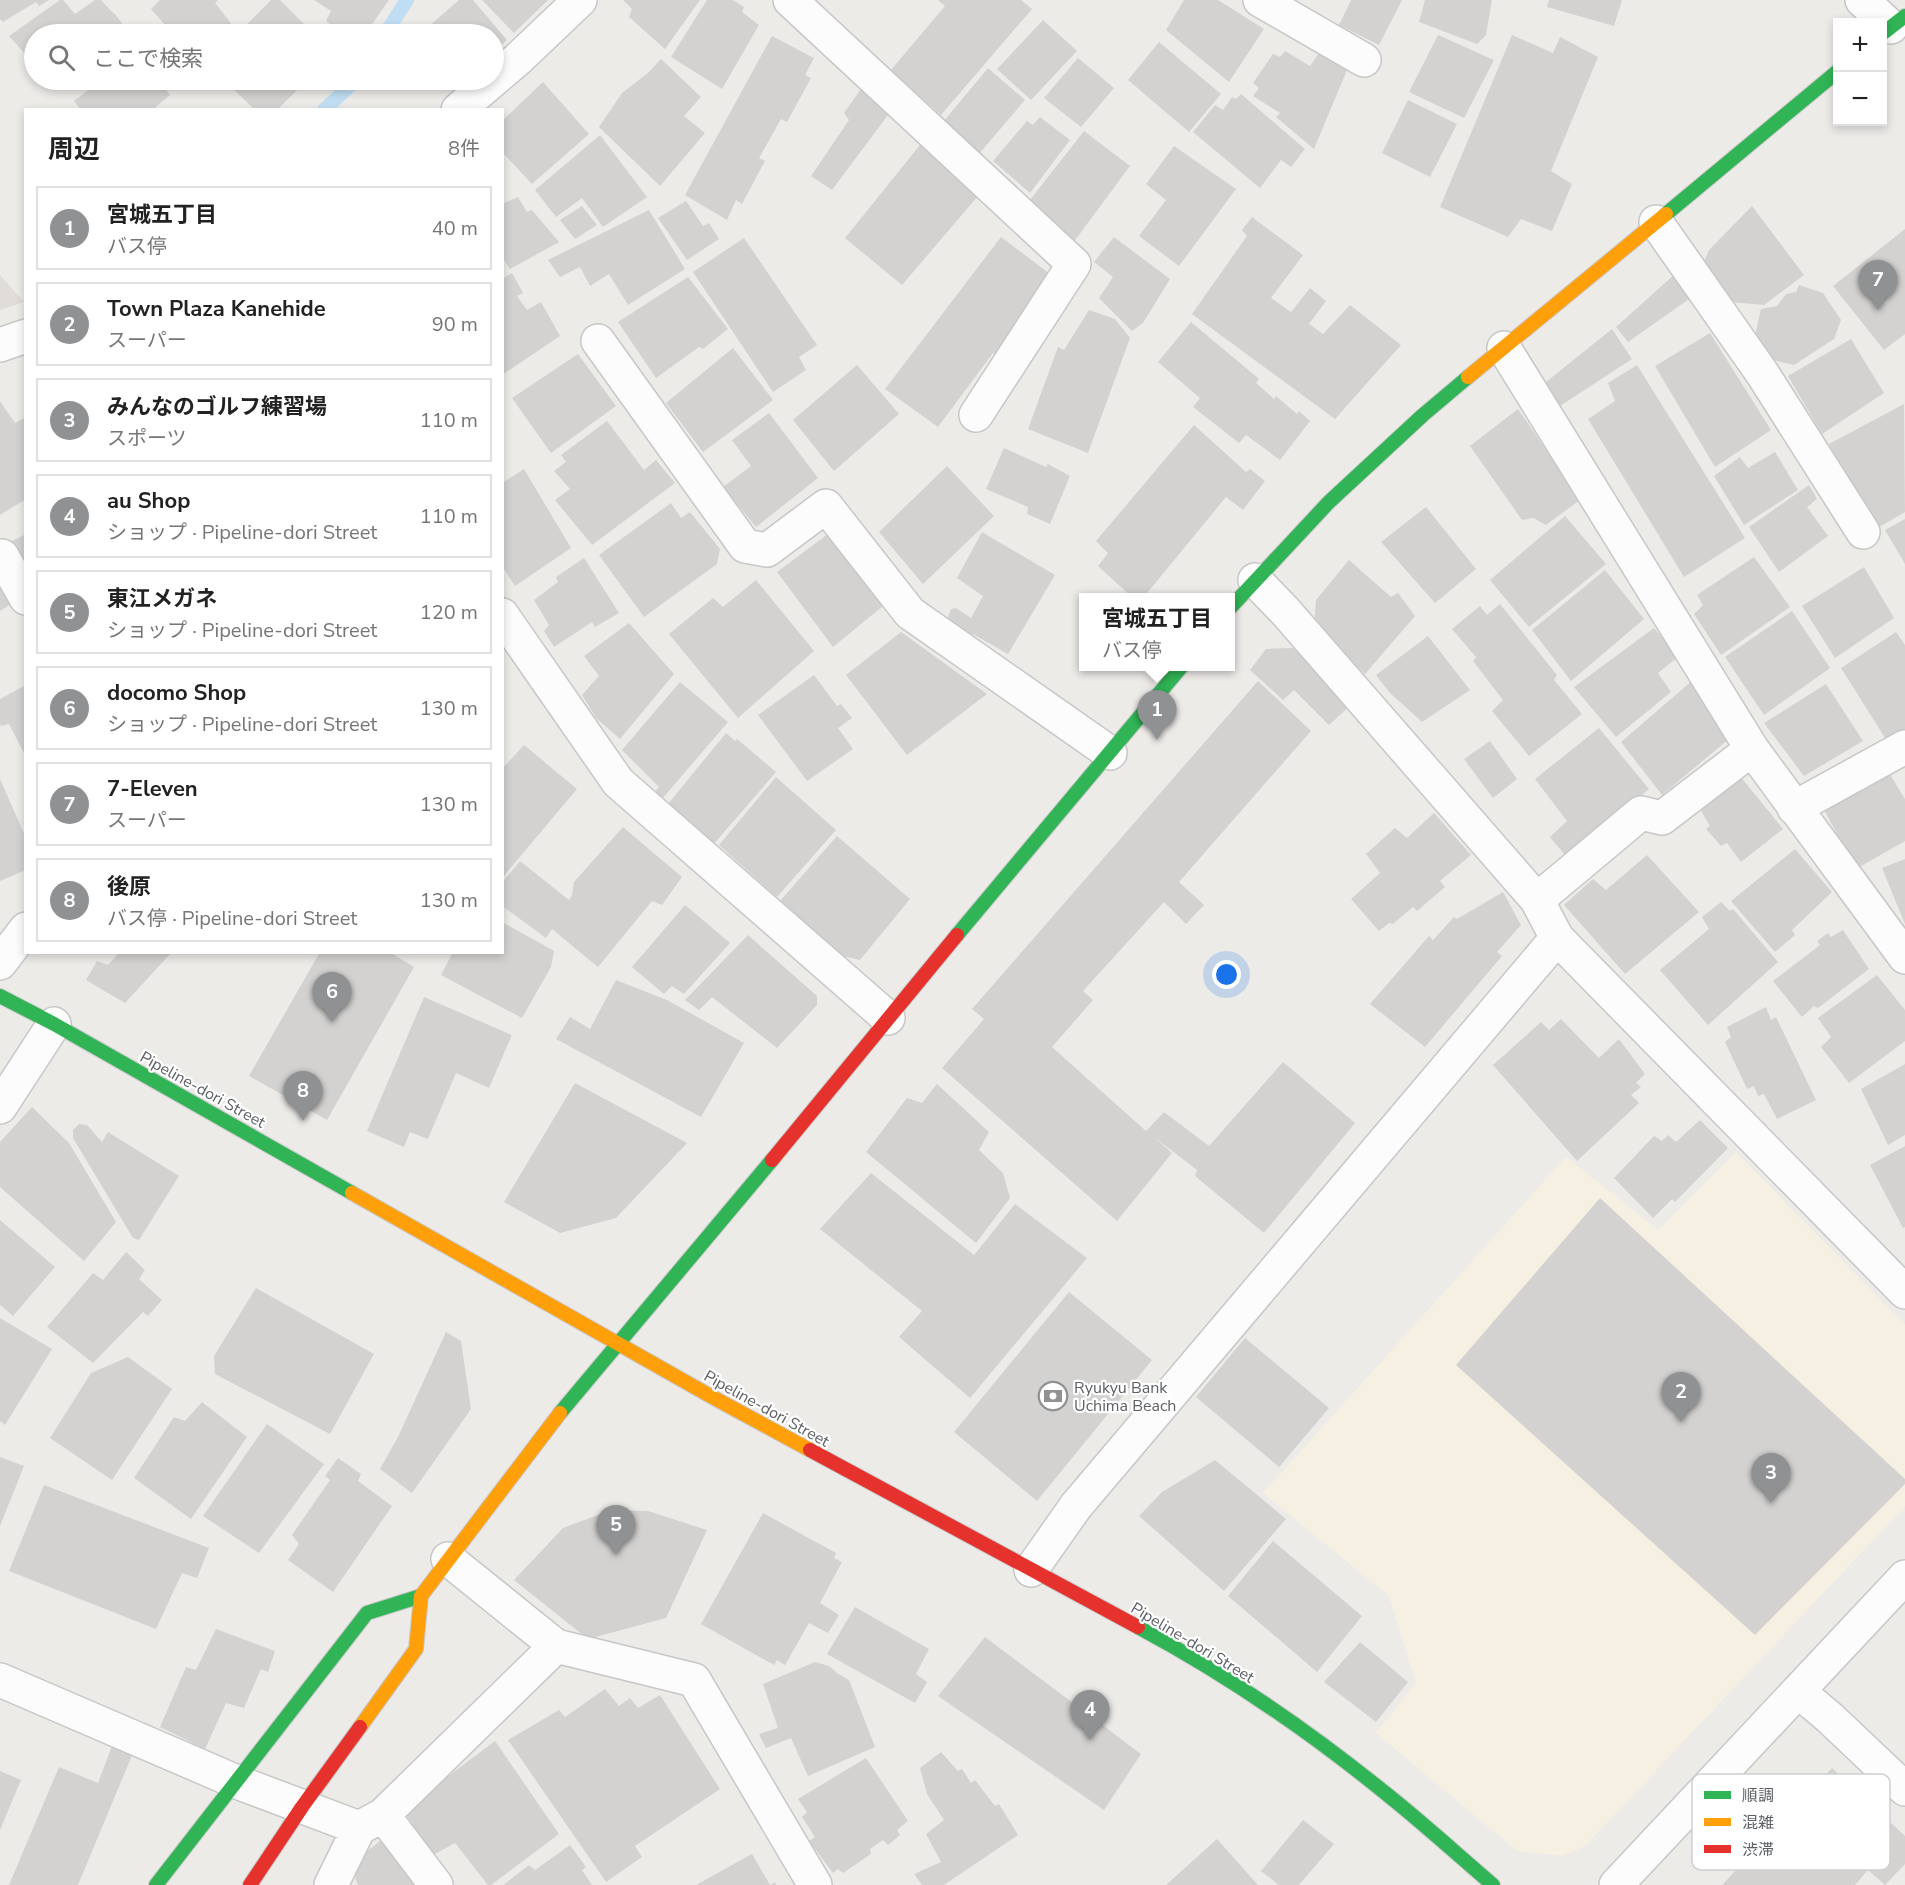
<!DOCTYPE html>
<html lang="ja">
<head>
<meta charset="utf-8">
<style>
  :root { --surface:#fff; --page:#f6f6f6; --text:#222; --muted:#767676; --line:#e0e0e0; --accent:#8f9193 }
  body { margin:0; font-family:"Nunito Sans","Noto Sans JP",sans-serif; background:var(--page); color:var(--text) }
  .controls { position:absolute; right:18px; top:18px; display:grid; overflow:hidden; border-radius:0px; box-shadow:0 3px 9px #0003 }
  .controls button { width:54px; height:54px; display:grid; place-items:center; padding:0; border:0; border-bottom:2px solid var(--line); background:var(--surface); color:var(--text); font:30px sans-serif }
  .you { position:absolute; left:1227px; top:975px; width:21px; height:21px; margin:-15px; border:4px solid #fff; border-radius:50%; background:#1a73e8; box-shadow:0 0 0 9px #1a73e833 }
  .badge { display:grid; place-items:center; width:39px; height:39px; border-radius:50%; background:var(--accent); color:#fff; font-size:20px; font-weight:700 }
  .pin { position:absolute; translate:-50% -50px; filter:drop-shadow(0 2px 3px #0008) }
  .pin::after { content:''; position:absolute; top:32px; width:21px; height:18px; background:inherit; clip-path:polygon(0 0,100% 0,50% 100%) }
  .popup { position:absolute; left:1079px; top:593px; width:156px; height:78px; box-sizing:border-box; display:grid; place-content:center; border-radius:0px; background:var(--surface); filter:drop-shadow(0 2px 4px #0005); font-size:20px; white-space:nowrap; color:var(--muted) }
  .popup b { font-size:22px; color:var(--text) }
  .popup::after { content:''; position:absolute; left:50%; top:100%; margin-left:-12px; border:12px solid transparent; border-top-color:var(--surface) }
  .list { margin:0; padding:0; list-style:none }
  h2 { display:flex; justify-content:space-between; align-items:center; height:78px; margin:0; padding:0 24px; font-size:26px }
  h2 small { font-size:20px; font-weight:400; color:var(--muted) }
  .list li { display:grid; grid-template-columns:39px 1fr auto; gap:18px; align-items:center; box-sizing:border-box; height:84px; margin:0 12px 12px; padding:0 12px; border:2px solid var(--line); border-radius:0px }
  .list b { display:block; font-size:22px; white-space:nowrap }
  .list p { margin:0; font-size:20px; white-space:nowrap; color:var(--muted) }
  .list em { font-size:20px; font-style:normal; color:var(--muted) }
  .icon { flex:none; width:33px; height:33px; fill:none; stroke:currentColor; stroke-width:2; stroke-linecap:round; stroke-linejoin:round }
  .map { position:relative; flex:none; width:1905px; height:1885px; overflow:hidden }
  .search { position:absolute; background:var(--surface); box-shadow:0 3px 9px #0003; left:24px; top:24px; width:480px; height:66px; display:flex; align-items:center; gap:15px; box-sizing:border-box; padding:0 21px; border-radius:33px; color:var(--muted); font-size:22px }
  .panel { position:absolute; background:var(--surface); box-shadow:0 3px 9px #0003; left:24px; top:108px; width:480px; height:846px; border-radius:0px }
  .map>svg:first-child { display:block }
  .commercial { fill:#f5f0e2 }
  .education { fill:#e0ddd8 }
  .lines { fill:none; stroke-linecap:round; stroke-linejoin:round }
  .stream { stroke:#c0def3; stroke-width:14 }
  .building { fill:#d3d2d1 }
  .street-casing { stroke:#c7c7c7; stroke-width:36 }
  .fast-casing { stroke:#c8c8c8; stroke-width:16 }
  .slow-casing { stroke:#c8c8c8; stroke-width:16 }
  .jam-casing { stroke:#c8c8c8; stroke-width:16 }
  .street { stroke:#fcfcfc; stroke-width:33 }
  .fast { stroke:#30b455; stroke-width:14 }
  .slow { stroke:#ff9f0a; stroke-width:14 }
  .jam { stroke:#e5322d; stroke-width:14 }
  .labels { text-anchor:middle; stroke-width:4.5; stroke-linejoin:round; paint-order:stroke }
  .street-label { font-size:16px; fill:#5d6165; stroke:#fff }
  .poi-label { font-size:16px; fill:#5d6165; stroke:#fff; text-anchor:start }
  .key { fill:#fff; stroke:#ced0d1; stroke-width:1.5 }
  .key-label { font-size:16px; fill:#5d6165 }
</style>
</head>
<body>
<div class="map">
<svg width="1905" height="1885" viewBox="0 0 1905 1885">
  <rect width="100%" height="100%" fill="#edebe8"/>
  <path class="commercial" d="M1736,1152L1905,1325V1506L1585,1846L1563,1856L1517,1851L1376,1733L1416,1683L1389,1596L1263,1493L1566,1157L1658,1230Z"/>
  <path class="education" d="M0,275L24,302L0,310Z"/>
  <g class="lines">
    <path class="stream" d="M385,34L407,0
      M324,110L356,80"/>
  </g>
  <path class="building" d="M0,0H49L39,6L36,2L3,22L0,19Z
    M60,0H63L75,14L95,0H101L113,13L115,14L130,34H34V64L9,36Z
    M160,0H218L215,3L234,27L224,34L182,33L173,34L151,9Z
    M271,0H280L305,25L295,34H237Z
    M314,0H389L365,34H344L326,21L331,11Z
    M459,0H473L507,40L494,52V34H420Z
    M482,0H548L514,33Z
    M623,0H700L665,49L629,17L632,9Z
    M707,0H733L744,7L742,12L759,25L722,89L671,57Z
    M938,0H1021L1032,9L941,115L891,70L945,6Z
    M1184,0H1218L1264,29L1229,82L1166,30Z
    M1351,0H1402L1379,45L1339,25Z
    M1425,0H1492L1486,35L1477,44L1419,22Z
    M1549,0H1622L1614,26L1547,7Z
    M1043,20L1077,51L1031,100L997,69Z
    M1438,35L1494,60L1464,118L1409,92Z
    M1512,35L1553,53L1560,37L1598,57L1551,171L1572,184L1552,231L1521,219L1508,237L1440,207Z
    M772,36L814,58L805,75L811,78L787,122L781,119L759,158L765,161L742,204L736,200L727,220L685,195Z
    M1159,42L1221,94L1189,132L1128,80Z
    M1285,51L1310,66L1319,53L1347,70L1314,149L1276,117L1280,113L1253,96L1259,88L1253,83L1273,54L1280,57Z
    M1078,58L1114,88L1081,127L1044,98Z
    M661,59L701,97L684,116L705,133L660,186L599,127L622,93L649,72Z
    M988,68L1025,100L978,155L943,122Z
    M101,80H159L170,95L152,110H81L74,101Z
    M224,80H307L277,110H255Z
    M543,82L589,134L532,184L502,152V121Z
    M861,89L888,115L832,190L811,176L849,120L844,113Z
    M1241,94L1305,149L1291,167L1281,160L1260,188L1193,132L1215,105L1223,110L1232,97L1236,99Z
    M1408,100L1457,124L1430,177L1382,153Z
    M1040,117L1070,140L1030,193L993,161L1027,121L1033,125Z
    M1084,131L1130,166L1073,243L1026,205Z
    M600,135L647,197L603,227L582,198L556,217L535,190Z
    M920,145L978,196L902,285L845,238Z
    M1174,146L1236,189L1179,266L1139,236L1166,200L1146,184Z
    M518,197L527,212L532,210L559,242L510,269L502,257V204Z
    M686,201L703,226L709,223L719,239L687,260L658,218Z
    M582,206L597,225L575,239L560,220Z
    M1752,206L1804,275L1764,305L1730,302L1703,264L1709,250Z
    M649,210L685,269L628,305L609,274L590,286L580,267L560,277L548,260Z
    M1252,217L1303,255L1271,298L1291,312L1310,288L1326,301L1309,324L1323,334L1350,305L1401,345L1335,419L1192,314L1247,236L1242,230Z
    M1905,229V334L1884,350L1833,286Z
    M1001,237L1050,274L1004,359L993,353L938,427L885,389Z
    M1114,237L1170,279L1143,323L1132,331L1099,298L1113,277L1094,262Z
    M744,238L817,345L799,357L806,370L773,392L693,272Z
    M512,273L523,293L517,296L527,310L541,302L560,336L502,375V279Z
    M1676,273L1692,297L1628,342L1616,327Z
    M688,277L728,329L703,349L699,347L656,378L618,322Z
    M1799,285L1823,293L1841,320L1834,339L1794,365L1769,359L1755,336L1761,309L1777,306L1786,294L1796,292Z
    M1089,310L1115,319L1130,338L1088,453L1028,429L1058,347L1064,350Z
    M1191,322L1259,379L1256,383L1274,399L1276,396L1297,414L1299,411L1310,421L1280,460L1246,435L1239,443L1193,407L1200,398L1158,362Z
    M1612,329L1632,359L1557,408L1541,386Z
    M1710,333L1771,430L1715,467L1655,366Z
    M1851,339L1884,393L1822,434L1788,376Z
    M733,348L773,400L703,452L666,403Z
    M578,354L616,406L551,453L512,398Z
    M857,365L899,414L834,471L793,420Z
    M1637,365L1745,538L1684,577L1588,419L1615,401L1608,383Z
    M0,401L15,423L26,417V499L0,515Z
    M1904,404L1905,512L1876,529L1829,444Z
    M1518,409L1580,500L1546,525L1533,518L1522,520L1470,446Z
    M769,413L818,478L756,527L723,487L751,466L732,440Z
    M607,421L644,470L656,460L675,483L592,545L555,500L570,489L554,471L566,462L561,455Z
    M1194,425L1246,472L1250,469L1265,481L1243,510L1226,497L1143,598H1133L1098,566L1108,553L1096,541Z
    M1004,448L1046,467L1048,464L1070,476L1050,524L1027,514L1028,507L986,489Z
    M1775,452L1798,490L1744,525L1714,476L1740,457L1748,468Z
    M947,466L994,516L923,584L879,532Z
    M524,469L571,548L515,586L502,566V483Z
    M1809,485L1817,499L1807,507L1828,536L1779,572L1749,527Z
    M671,503L681,518L690,512L720,549L717,564L644,617L599,555Z
    M1426,507L1476,569L1435,603L1381,542Z
    M1565,516L1606,564L1529,627L1490,580Z
    M1905,519V564L1885,530Z
    M982,532L1055,575L1008,654L973,634L968,636L949,623L948,616L951,609L956,608L971,618L983,596L957,578Z
    M26,534V572L10,542Z
    M828,534L883,606L833,647L777,572Z
    M1754,557L1790,607L1721,655L1694,614L1703,605L1697,595Z
    M584,558L619,613L595,627L592,622L554,647L544,631L549,625L534,600L558,582L556,577Z
    M1349,560L1391,597L1398,593L1415,616L1365,674L1314,626L1316,600Z
    M1864,567L1894,618L1835,658L1802,606Z
    M1605,570L1644,619L1571,681L1532,630Z
    M756,580L814,651L738,718L669,634L713,598L723,607Z
    M0,585L11,604L0,611Z
    M1500,604L1557,675L1554,680L1582,714L1529,756L1492,711L1503,700L1473,661L1476,657L1452,629L1480,606L1487,615Z
    M1792,611L1830,668L1764,715L1725,657Z
    M629,623L674,674L620,739L596,718L582,695L599,676L584,656Z
    M1654,628L1678,657L1658,673L1671,692L1616,737L1574,687Z
    M901,632L987,694L907,755L846,675Z
    M1896,632L1905,645V729L1887,741L1841,668Z
    M1428,636L1470,690L1422,722L1389,692L1376,675Z
    M1293,648L1351,705L1329,725L1294,690L1283,700L1250,670L1266,649Z
    M814,675L837,706L841,704L852,718L838,728L853,749L807,781L758,715Z
    M1693,680L1730,738L1662,795L1621,742Z
    M1258,681L1311,731L1179,882L1204,905L1186,924L1164,902L1083,991L1093,1000L1052,1047L1146,1131L1164,1112L1209,1146L1283,1062L1355,1123L1264,1233L1195,1176L1197,1170L1154,1137L1172,1153L1117,1221L942,1068L984,1019L972,1009Z
    M680,682L728,722L662,799L654,793L659,787L622,750Z
    M1826,684L1863,741L1804,776L1764,723Z
    M26,685V757L9,724L1,726L0,724V699Z
    M1599,728L1649,789L1568,859L1550,837L1567,821L1535,779Z
    M726,733L735,741L737,739L776,772L713,845L668,804Z
    M1490,741L1517,779L1493,798L1464,759Z
    M524,745L577,789L502,878V769Z
    M1888,771L1905,799V841L1856,869L1822,806Z
    M1740,776L1783,829L1741,862L1727,843L1721,846L1706,829L1710,826L1701,811Z
    M776,777L836,830L777,897L719,845Z
    M0,779L26,838V870L0,881Z
    M1434,813L1471,855L1440,881L1445,887L1417,911L1413,907L1393,924L1389,923L1379,931L1351,899L1380,873L1366,854L1395,828L1407,838Z
    M623,827L682,877L662,905L652,901L598,967L552,929L546,938L502,906V883L520,861L569,900L572,895L574,882Z
    M837,836L910,899L860,960L842,956L780,901Z
    M1795,849L1832,892L1792,930L1795,935L1775,952L1731,901Z
    M1647,855L1699,912L1625,974L1564,905L1593,879L1606,890Z
    M1905,859V924L1882,868Z
    M1503,892L1521,925L1497,952L1502,956L1425,1047L1370,1004L1429,936L1433,940L1454,917L1457,919Z
    M1721,902L1730,911L1733,909L1778,962L1708,1025L1660,970L1709,929L1702,917Z
    M685,905L730,943L684,994L672,986L664,994L632,967Z
    M502,922L554,951L551,967L522,1018L441,975L453,952H502Z
    M1843,930L1869,969L1818,1008L1814,1006L1802,1017L1773,981L1820,945L1817,941L1828,933L1831,937Z
    M748,935L817,996V1005L777,1048L712,997L699,1010L685,1000Z
    M120,952H172L125,1003L86,980L97,961L108,965Z
    M320,952H389L414,967L327,1120L249,1076Z
    M1877,975L1905,1010V1041L1849,1083L1821,1047L1831,1037L1818,1018Z
    M616,980L667,1000L744,1043L701,1117L556,1039L570,1017L590,1029Z
    M424,997L512,1035L489,1088L456,1073L428,1139L410,1132L404,1147L367,1131Z
    M1766,1007L1771,1020L1776,1017L1816,1100L1777,1119L1764,1094L1758,1096L1754,1086L1747,1089L1725,1042L1731,1037L1727,1027Z
    M1561,1019L1599,1058L1619,1039L1645,1074L1636,1083L1641,1087L1631,1095L1639,1103L1577,1161L1493,1065L1541,1022L1549,1030Z
    M1905,1064V1135L1888,1145L1861,1089Z
    M575,1083L687,1143L616,1218L560,1233L504,1202Z
    M937,1084L989,1132L979,1150L1003,1173L1010,1198L976,1243L866,1152L907,1098L922,1103Z
    M32,1107L69,1143L116,1222L84,1261L0,1187V1142Z
    M1700,1120L1728,1148L1675,1202L1672,1199L1653,1218L1614,1178L1654,1136L1662,1141L1668,1135L1676,1142Z
    M79,1124L87,1125L102,1142L108,1132L179,1176L139,1240L133,1238L73,1138V1130Z
    M1905,1146V1227L1903,1228L1870,1165Z
    M871,1173L974,1255L1015,1204L1087,1258L970,1398L899,1337L922,1311L820,1229Z
    M1600,1198L1905,1479V1484L1755,1635L1456,1365Z
    M0,1220L55,1267L13,1316L0,1305Z
    M126,1252L145,1270L139,1279L162,1300L148,1316L143,1312L93,1363L47,1327L93,1273L103,1280Z
    M256,1288L374,1354L330,1434L215,1374L214,1356Z
    M1069,1292L1152,1360L1037,1501L954,1432Z
    M0,1318L52,1349L5,1425L0,1421Z
    M446,1332L461,1341L471,1409L412,1493L380,1469L398,1437Z
    M1245,1338L1329,1408L1279,1467L1196,1397Z
    M128,1357L172,1389L112,1480L50,1438L91,1373Z
    M202,1402L247,1437L191,1519L134,1478L174,1417L185,1421Z
    M267,1424L324,1464L259,1553L203,1516Z
    M0,1457L24,1466L0,1526Z
    M338,1458L361,1474L358,1481L392,1506L333,1592L288,1560L299,1544L292,1535L330,1480L325,1476Z
    M1215,1460L1286,1519L1224,1591L1139,1516L1162,1492Z
    M44,1485L209,1548L197,1578L182,1573L156,1629L9,1571Z
    M611,1510L648,1511L707,1530L666,1618L588,1639L514,1580L563,1528Z
    M763,1513L836,1553L834,1558L842,1562L820,1603L839,1615L828,1633L809,1623L785,1665L777,1660L774,1665L701,1624Z
    M1273,1541L1362,1616L1317,1672L1228,1596Z
    M855,1607L929,1649L916,1674L927,1682L915,1703L827,1654Z
    M216,1629L275,1651L268,1672L261,1669L244,1708L226,1703L205,1749L160,1727L186,1667L196,1670Z
    M985,1637L1141,1754L1104,1810L938,1696Z
    M1360,1642L1408,1682L1376,1722L1324,1682Z
    M815,1662L829,1666L837,1673L849,1680L875,1747L808,1776L791,1738L766,1748L759,1734L778,1728L763,1684Z
    M605,1689L619,1706L630,1698L638,1708L660,1695L720,1789L635,1846L642,1857L606,1882L508,1740L559,1710L565,1717Z
    M495,1741L559,1834L491,1885H488L455,1843L433,1855L403,1810Z
    M112,1746L133,1753L78,1885H9L59,1767L98,1783Z
    M941,1752L958,1771L962,1769L971,1783L975,1780L995,1806L999,1804L1018,1835L944,1885H922L914,1874L941,1862L926,1834L944,1820L927,1794L920,1768Z
    M866,1758L908,1821L897,1830L900,1835L888,1845L883,1840L870,1849L871,1854L843,1873L838,1869L833,1873L809,1841L815,1837L802,1817L807,1812L798,1799Z
    M1832,1768L1905,1836V1864L1885,1885L1868,1870L1855,1885H1722Z
    M0,1771L21,1780L0,1830Z
    M1303,1820L1334,1844L1299,1885H1279L1261,1871Z
    M383,1839L418,1885H358L350,1864Z
    M1217,1839L1258,1885H1166Z
    M570,1845L586,1867L582,1870L592,1885H503L529,1865L535,1870Z
    M752,1854L770,1885L775,1882L776,1885H696Z"/>
  <g class="lines">
    <g class="street-casing">
      <path id="street" d="M790,0L1074,264L976,415
        M1260,0L1364,60
        M1862,0L1891,27
        M458,110L518,59L580,0
        M1656,222L1762,373L1863,532
        M598,341L745,546L767,550L826,506L910,613L1110,753
        M0,345L26,336
        M1504,348L1752,749L1905,957
        M2,556L26,598
        M1255,580L1285,611L1537,900L1557,938L1905,1292
        M502,615L618,782L888,1018
        M1794,808L1905,747
        M1537,900L1641,813L1662,818L1752,749
        M0,963L26,929
        M0,1107L54,1024
        M448,1559L556,1646L694,1680L815,1885
        M1031,1570L1076,1506L1557,938
        M0,1680L237,1782L359,1828L331,1885
        M1798,1691L1830,1718L1905,1789
        M383,1815L556,1646
        M363,1826L383,1815L436,1885
        M1616,1885L1905,1577"/>
    </g>
    <g class="fast-casing">
      <path id="fast" d="M1882,34L1905,16
        M1666,214L1838,71
        M1230,608L1329,502L1423,415L1468,377
        M957,935L1182,666
        M0,996L54,1024L352,1193
        M560,1413L772,1160
        M1138,1627C1224,1673 1313,1734 1389,1796C1424,1824 1458,1855 1493,1885
        M156,1885L367,1613L421,1596"/>
    </g>
    <g class="slow-casing">
      <path id="slow" d="M1468,377L1666,214
        M352,1193L714,1398L810,1450
        M360,1727L416,1649L421,1596L560,1413"/>
    </g>
    <g class="jam-casing">
      <path id="jam" d="M772,1160L957,935
        M810,1450L1138,1627
        M250,1885L302,1807L360,1727"/>
    </g>
    <use href="#street" class="street"/>
    <use href="#fast" class="fast"/>
    <use href="#slow" class="slow"/>
    <use href="#jam" class="jam"/>
  </g>
  <defs>
    <g id="bank-ring" transform="scale(1.5)"><circle r="9.5" fill="#fff" stroke="#8f9193" stroke-width="1.5"/><path d="M-6-4H6V4H-6ZM0-2.3a2.3 2.3 0 1 0 0 4.6a2.3 2.3 0 1 0 0-4.6Z" fill="#8f9193"/></g>
  </defs>
  <g fill-rule="evenodd">
    <use href="#bank-ring" x="1053" y="1396"/>
  </g>
  <g class="labels">
    <g class="street-label">
      <text transform="translate(203 1089) rotate(29)" y="6">Pipeline-dori Street</text>
      <text transform="translate(767 1408) rotate(29)" y="6">Pipeline-dori Street</text>
      <text transform="translate(1193 1642) rotate(31)" y="6">Pipeline-dori Street</text>
    </g>
    <g class="poi-label">
      <text x="1074" y="1393">Ryukyu Bank<tspan x="1074" dy="18">Uchima Beach</tspan></text>
    </g>
  </g>
  <rect x="1692" y="1774" width="198" height="96" rx="9" class="key"/>
  <rect x="1704" y="1791" width="27" height="8" fill="#30b455"/>
  <rect x="1704" y="1818" width="27" height="8" fill="#ff9f0a"/>
  <rect x="1704" y="1845" width="27" height="8" fill="#e5322d"/>
  <g class="key-label">
    <text x="1742" y="1801">順調</text>
    <text x="1742" y="1828">混雑</text>
    <text x="1742" y="1855">渋滞</text>
  </g>
</svg>
<div class="controls">
<button>+</button>
<button>−</button>
</div>
<div class="you"></div>
<div class="pin badge" style="left:1157px;top:740px">1</div>
<div class="popup"><b>宮城五丁目</b>バス停</div>
<div class="pin badge" style="left:1681px;top:1422px">2</div>
<div class="pin badge" style="left:1771px;top:1503px">3</div>
<div class="pin badge" style="left:1090px;top:1740px">4</div>
<div class="pin badge" style="left:616px;top:1555px">5</div>
<div class="pin badge" style="left:332px;top:1022px">6</div>
<div class="pin badge" style="left:1878px;top:310px">7</div>
<div class="pin badge" style="left:303px;top:1121px">8</div>
<div class="search"><svg class="icon" aria-label="search" viewBox="0 0 24 24"><circle cx="10" cy="10" r="6"/><path d="M15 15l6 6"/></svg>ここで検索</div>
<section class="panel">
<h2>周辺<small>8件</small></h2>
<ul class="list">
<li><span class="badge">1</span><div><b>宮城五丁目</b><p>バス停</p></div><em>40 m</em></li>
<li><span class="badge">2</span><div><b>Town Plaza Kanehide</b><p>スーパー</p></div><em>90 m</em></li>
<li><span class="badge">3</span><div><b>みんなのゴルフ練習場</b><p>スポーツ</p></div><em>110 m</em></li>
<li><span class="badge">4</span><div><b>au Shop</b><p>ショップ · Pipeline-dori Street</p></div><em>110 m</em></li>
<li><span class="badge">5</span><div><b>東江メガネ</b><p>ショップ · Pipeline-dori Street</p></div><em>120 m</em></li>
<li><span class="badge">6</span><div><b>docomo Shop</b><p>ショップ · Pipeline-dori Street</p></div><em>130 m</em></li>
<li><span class="badge">7</span><div><b>7-Eleven</b><p>スーパー</p></div><em>130 m</em></li>
<li><span class="badge">8</span><div><b>後原</b><p>バス停 · Pipeline-dori Street</p></div><em>130 m</em></li>
</ul>
</section>
</div>
</body>
</html>
